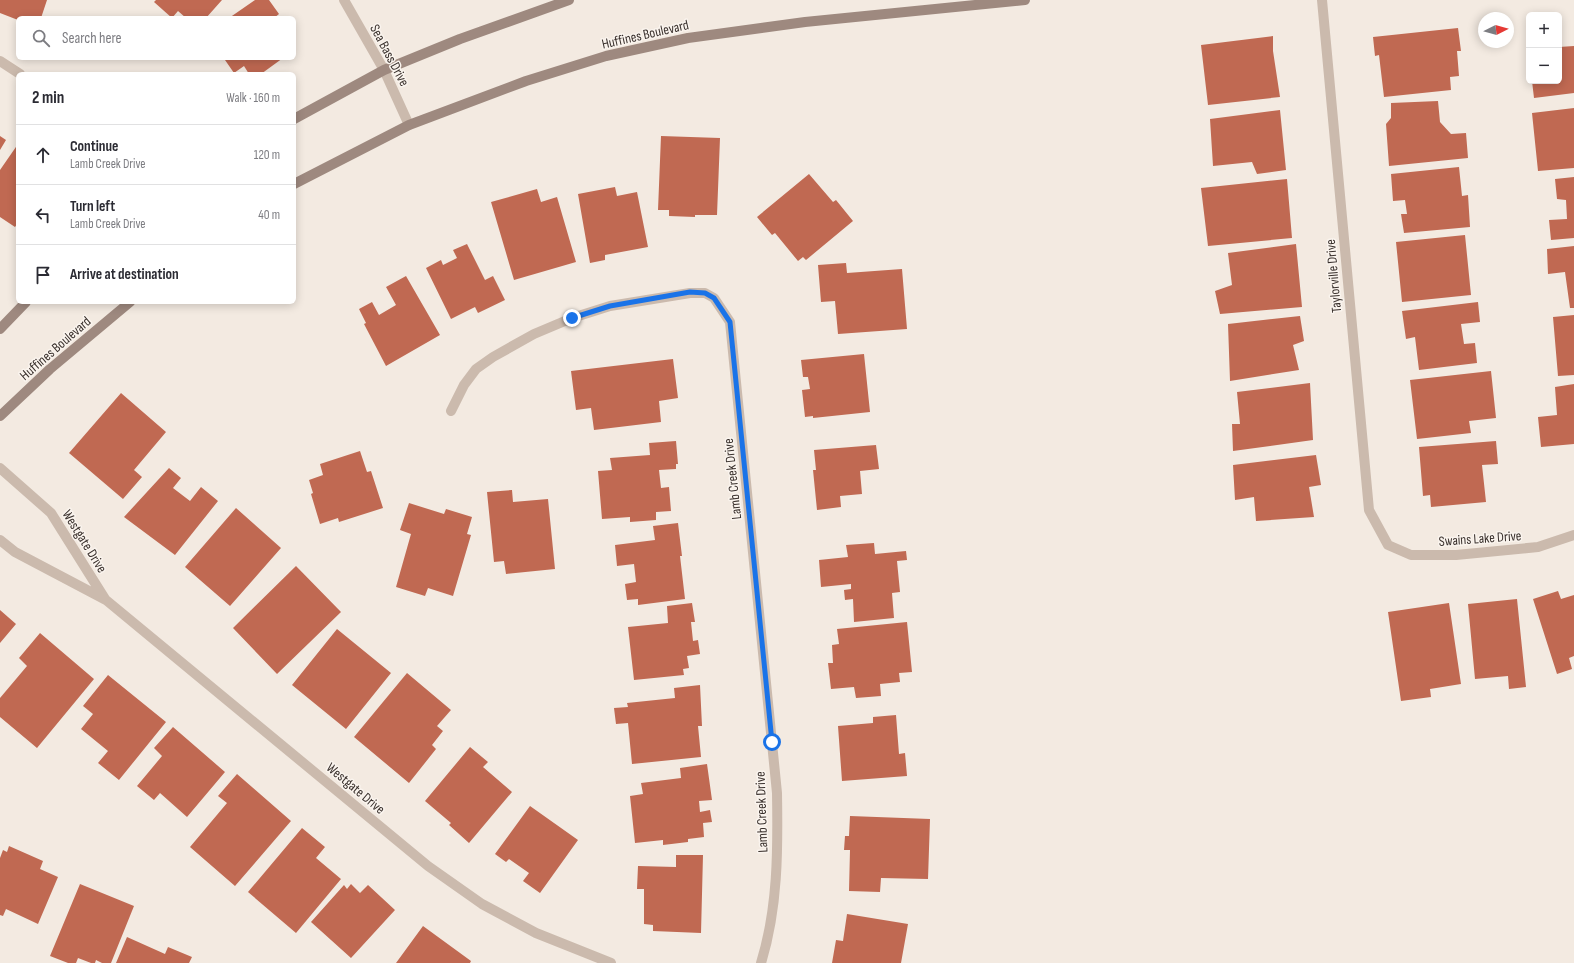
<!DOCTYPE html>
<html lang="en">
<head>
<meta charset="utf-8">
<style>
  :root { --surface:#fff; --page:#f2f2f3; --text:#2b2b33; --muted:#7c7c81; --line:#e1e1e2 }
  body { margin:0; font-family:"Sofia Sans Condensed",sans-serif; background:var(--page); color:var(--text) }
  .controls { position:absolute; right:12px; top:12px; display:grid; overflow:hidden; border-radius:6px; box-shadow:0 2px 10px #0003 }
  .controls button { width:36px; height:36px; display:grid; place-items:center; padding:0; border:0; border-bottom:1px solid var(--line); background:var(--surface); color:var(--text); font:20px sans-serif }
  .compass { position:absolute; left:1478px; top:12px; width:36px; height:36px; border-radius:50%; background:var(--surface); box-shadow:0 2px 10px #0003; rotate:84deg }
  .stop { position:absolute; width:12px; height:12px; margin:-9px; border:3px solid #1a73e8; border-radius:50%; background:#fff }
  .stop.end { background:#1a73e8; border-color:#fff; box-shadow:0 1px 4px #0008 }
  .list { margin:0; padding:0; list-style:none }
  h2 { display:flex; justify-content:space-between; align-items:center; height:52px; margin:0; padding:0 16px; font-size:17px }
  h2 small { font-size:13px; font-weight:400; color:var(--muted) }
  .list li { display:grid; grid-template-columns:26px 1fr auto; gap:12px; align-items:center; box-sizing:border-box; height:60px; padding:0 16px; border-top:1px solid var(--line) }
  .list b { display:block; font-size:15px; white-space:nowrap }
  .list p { margin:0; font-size:13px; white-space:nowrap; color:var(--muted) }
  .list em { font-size:13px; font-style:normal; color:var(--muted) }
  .icon { flex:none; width:22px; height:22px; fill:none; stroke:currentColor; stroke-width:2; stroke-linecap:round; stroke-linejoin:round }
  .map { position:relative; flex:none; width:1574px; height:963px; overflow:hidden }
  .search { position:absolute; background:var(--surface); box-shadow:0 2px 10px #0003; left:16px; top:16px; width:280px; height:44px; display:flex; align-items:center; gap:10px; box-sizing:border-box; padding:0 14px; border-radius:6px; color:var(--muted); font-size:15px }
  .panel { position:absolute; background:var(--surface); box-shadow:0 2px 10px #0003; left:16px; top:72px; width:280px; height:232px; border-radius:6px }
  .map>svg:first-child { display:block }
  .building { fill:#c06952 }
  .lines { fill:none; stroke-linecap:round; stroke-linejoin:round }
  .minor { stroke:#cbbaad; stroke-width:10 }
  .secondary { stroke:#9e897f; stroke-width:10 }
  .route { stroke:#1a73e8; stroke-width:5 }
  .labels { text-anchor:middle; stroke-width:3; stroke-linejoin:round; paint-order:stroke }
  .street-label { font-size:14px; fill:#39302c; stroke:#faf4ee }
</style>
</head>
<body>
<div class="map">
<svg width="1574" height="963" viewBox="0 0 1574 963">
  <rect width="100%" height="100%" fill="#f3eae1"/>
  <path class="building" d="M0,0H47L41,18H18V20L0,13Z
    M156,0H222L206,18H186L178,11L172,18L154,2Z
    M255,0H269L279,14L274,18H229Z
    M1458,28L1461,51H1457L1459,76L1450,77L1451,90L1384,97L1379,55L1375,56L1373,37Z
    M1273,36V51L1280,97L1208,105L1201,45Z
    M1574,46V93L1534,98L1532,81H1559V47Z
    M228,58H283L261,74H249L244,66L234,73L225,60Z
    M1438,101L1440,122L1451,134L1466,133L1468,158L1389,166L1386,124L1391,118V103Z
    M1574,108V168L1538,171L1532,113Z
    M1280,110L1286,170L1257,174L1252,162L1213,166L1210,119Z
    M0,136L6,140L0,150Z
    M661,136L720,138L717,215H695V217L669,216V210H658Z
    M18,144V223L15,227L0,217V170Z
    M1459,167L1462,196L1468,195L1470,227L1404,233L1401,214H1407L1405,200L1393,201L1391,174Z
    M809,174L833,202L836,200L853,221L806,260L803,257L798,261L775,233L772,235L757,217Z
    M1574,177V238L1551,240L1549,220L1567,219L1566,200L1557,199L1555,179Z
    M1287,179L1292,238L1208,246L1201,188Z
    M615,187L617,196L637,192L648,247L605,255V260L590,263L578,194Z
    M537,189L541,202L557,197L576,262L514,280L491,202Z
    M1465,235L1471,295L1402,302L1396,242Z
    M467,244L485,280L493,276L505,300L478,313L475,307L451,319L426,268L441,260L443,265L457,258L453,250Z
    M1296,244L1302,307L1220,314L1215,291L1232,285L1228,253Z
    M1574,246V308H1570L1565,272L1548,274L1547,249Z
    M846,263L847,273L902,269L907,329L838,334L835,301L821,302L818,265Z
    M406,276L440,335L386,366L364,324L366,323L359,309L372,302L379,315L396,305L386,287Z
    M1478,302L1480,322L1461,324L1464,344L1475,343L1477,363L1419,370L1415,337L1406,339L1402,311Z
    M1574,315V375L1558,376L1553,317Z
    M1300,316L1304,341L1293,345L1299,370L1230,381L1228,324Z
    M864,354L870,412L813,418V416L805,417L802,390L810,389L808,377H803L801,360Z
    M673,359L678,398L659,401L661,422L594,430L591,408L576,410L571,371Z
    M1491,371L1496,418L1469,421L1471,433L1417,439L1410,380Z
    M1310,383L1313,440L1233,451L1232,424H1240L1237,392Z
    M1574,384V444L1541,447L1538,417L1557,415L1555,387Z
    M121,393L166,432L134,470L142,477L123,499L69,453Z
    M676,441L678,464H676V469L659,470L661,488L669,487L671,511L656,512V520L630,522V517L602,519L598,471L612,470L610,458L650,455L649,443Z
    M1496,441L1498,464L1482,465L1486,502L1431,507L1430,495L1423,496L1419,447Z
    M876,445L879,469L860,471L862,494L840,496L841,507L817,510L813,470H816L814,450Z
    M360,451L367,472L371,471L383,508L339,522L338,518L320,524L311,494L313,493L309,480L323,475L320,464Z
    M1316,455L1321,485L1309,487L1314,517L1256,521L1254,497L1235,500L1233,465Z
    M169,468L181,478L173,488L190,501L201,487L218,501L175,555L124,517Z
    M512,490L513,502L548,499L555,569L506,574L504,561L494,562L487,492Z
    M409,503L444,514L446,509L472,517L467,534L471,535L453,596L428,588L425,596L396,587L411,534L400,530Z
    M236,508L281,548L230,606L185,567Z
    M678,523L682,556H680L685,599L638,605V599L627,600L625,584L636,582L634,564L617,566L615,545L655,540L653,526Z
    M874,543L875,554L906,551L907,560L897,561L900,592L892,593L894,618L854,622L853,599L845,600L844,590L851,589V584L821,587L819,560L848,557L846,545Z
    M296,566L341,612L277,674L233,628Z
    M1558,591L1561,599L1574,595V656L1569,658L1572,669L1557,674L1533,599Z
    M1517,599L1526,687L1509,689L1508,676L1475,679L1468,604Z
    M692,603L695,622H691L693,641L698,640L700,654L687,656L689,668L683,669L684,675L634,680L628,627L668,623L667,606Z
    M1449,603L1461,684L1430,689L1431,697L1401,701L1388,612Z
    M0,610L16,624L0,643Z
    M907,622L912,672L899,673L900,682L880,684L881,696L856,698L854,687L831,689L828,663H833L832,645L839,644L837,629Z
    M337,629L391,673L346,729L292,685Z
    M40,633L94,679L37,748L0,717V698L27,666L19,658Z
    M407,673L451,710L437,726L443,731L432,745L436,749L409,783L354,737Z
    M108,675L166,722L119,780L98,763L108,751L81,729L93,714L83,706Z
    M700,685L702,726H698L701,757L632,764L628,723L616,724L614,708L628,707L627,703L675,698L674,688Z
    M896,715L899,754L905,753L907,776L842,781L838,726L873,723V717Z
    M173,727L225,772L187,817L160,793L154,800L137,786L162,756L154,748Z
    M470,747L488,762L483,767L512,792L469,843L449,825L451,823L425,801Z
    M707,764L712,800L699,801L700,812L710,810L712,822L703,823L704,837L688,839V842L663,845V840L635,843L630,796L643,794L641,783L681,778L680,768Z
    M237,774L291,821L235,886L190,847L227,803L218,796Z
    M530,806L578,840L540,893L523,881L529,873L509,859L506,862L495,854Z
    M850,816L930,819L928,879L881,878L880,892L849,891L850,850H844L845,836H849Z
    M302,828L325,847L316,858L341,879L296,933L248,892Z
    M9,846L43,861L40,869L58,877L38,924L6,909L3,916L0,915V858L3,850L7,852Z
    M676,855H703L701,933L653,931V925L644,924V889H637L638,866L676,867Z
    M80,884L134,906L111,963H102L96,960L95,963H91L78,958L76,963H68L50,956Z
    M351,884L360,893L368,885L395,910L351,958L311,922L344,885L347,889Z
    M847,914L908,924L901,963H832L836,940L843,941Z
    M423,926L471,961L470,963H396Z
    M127,937L165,954L168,947L192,957L189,963H116Z"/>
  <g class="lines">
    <path class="minor" d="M344,0L384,70L409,125
      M1322,0L1369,510L1388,545L1411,555H1456L1538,547L1574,535
      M0,61L20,74
      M451,411L464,385L476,369L493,357L534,334L572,318L610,306L690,293H705L714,298L730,322L777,793C778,850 778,908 761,963
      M0,468L51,513L105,599
      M0,540L15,552L106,600L428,866L482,904L536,933L611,963"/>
    <path class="secondary" d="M294,119L384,70L460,39L569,0
      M294,184L409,125L526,81L606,56L688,38L805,22L1025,0
      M0,329L26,302
      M0,416L50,369L130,302"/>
  </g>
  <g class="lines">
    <path class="route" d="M572,318L610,306L690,292L705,293L714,298L730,322L772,742"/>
  </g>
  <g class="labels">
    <g class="street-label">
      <text transform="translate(645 34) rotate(-13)" y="5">Huffines Boulevard</text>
      <text transform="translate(390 55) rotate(62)" y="5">Sea Bass Drive</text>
      <text transform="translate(1333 276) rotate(-95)" y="5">Taylorville Drive</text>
      <text transform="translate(55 348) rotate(-41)" y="5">Huffines Boulevard</text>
      <text transform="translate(732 479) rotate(-96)" y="5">Lamb Creek Drive</text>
      <text transform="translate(1480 538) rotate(-4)" y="5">Swains Lake Drive</text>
      <text transform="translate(85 541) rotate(58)" y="5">Westgate Drive</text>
      <text transform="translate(356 788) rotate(40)" y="5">Westgate Drive</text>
      <text transform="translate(761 812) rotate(-92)" y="5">Lamb Creek Drive</text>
    </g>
  </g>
</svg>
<div class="controls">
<button>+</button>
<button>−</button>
</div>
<svg class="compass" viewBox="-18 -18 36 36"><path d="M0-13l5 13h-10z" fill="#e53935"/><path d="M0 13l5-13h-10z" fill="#7c7c81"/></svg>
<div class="stop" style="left:772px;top:742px"></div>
<div class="stop end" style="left:572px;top:318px"></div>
<div class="search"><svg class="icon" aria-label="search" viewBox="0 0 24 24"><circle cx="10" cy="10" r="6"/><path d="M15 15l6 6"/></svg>Search here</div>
<section class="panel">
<h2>2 min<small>Walk · 160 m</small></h2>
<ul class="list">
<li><svg class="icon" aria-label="ahead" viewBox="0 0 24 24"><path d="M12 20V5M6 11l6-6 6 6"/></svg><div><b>Continue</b><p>Lamb Creek Drive</p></div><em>120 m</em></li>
<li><svg class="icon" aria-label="left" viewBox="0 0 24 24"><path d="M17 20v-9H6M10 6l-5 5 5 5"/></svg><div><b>Turn left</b><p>Lamb Creek Drive</p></div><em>40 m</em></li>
<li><svg class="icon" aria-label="arrive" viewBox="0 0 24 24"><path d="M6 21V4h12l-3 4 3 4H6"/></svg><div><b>Arrive at destination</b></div></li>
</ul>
</section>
</div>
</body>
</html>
